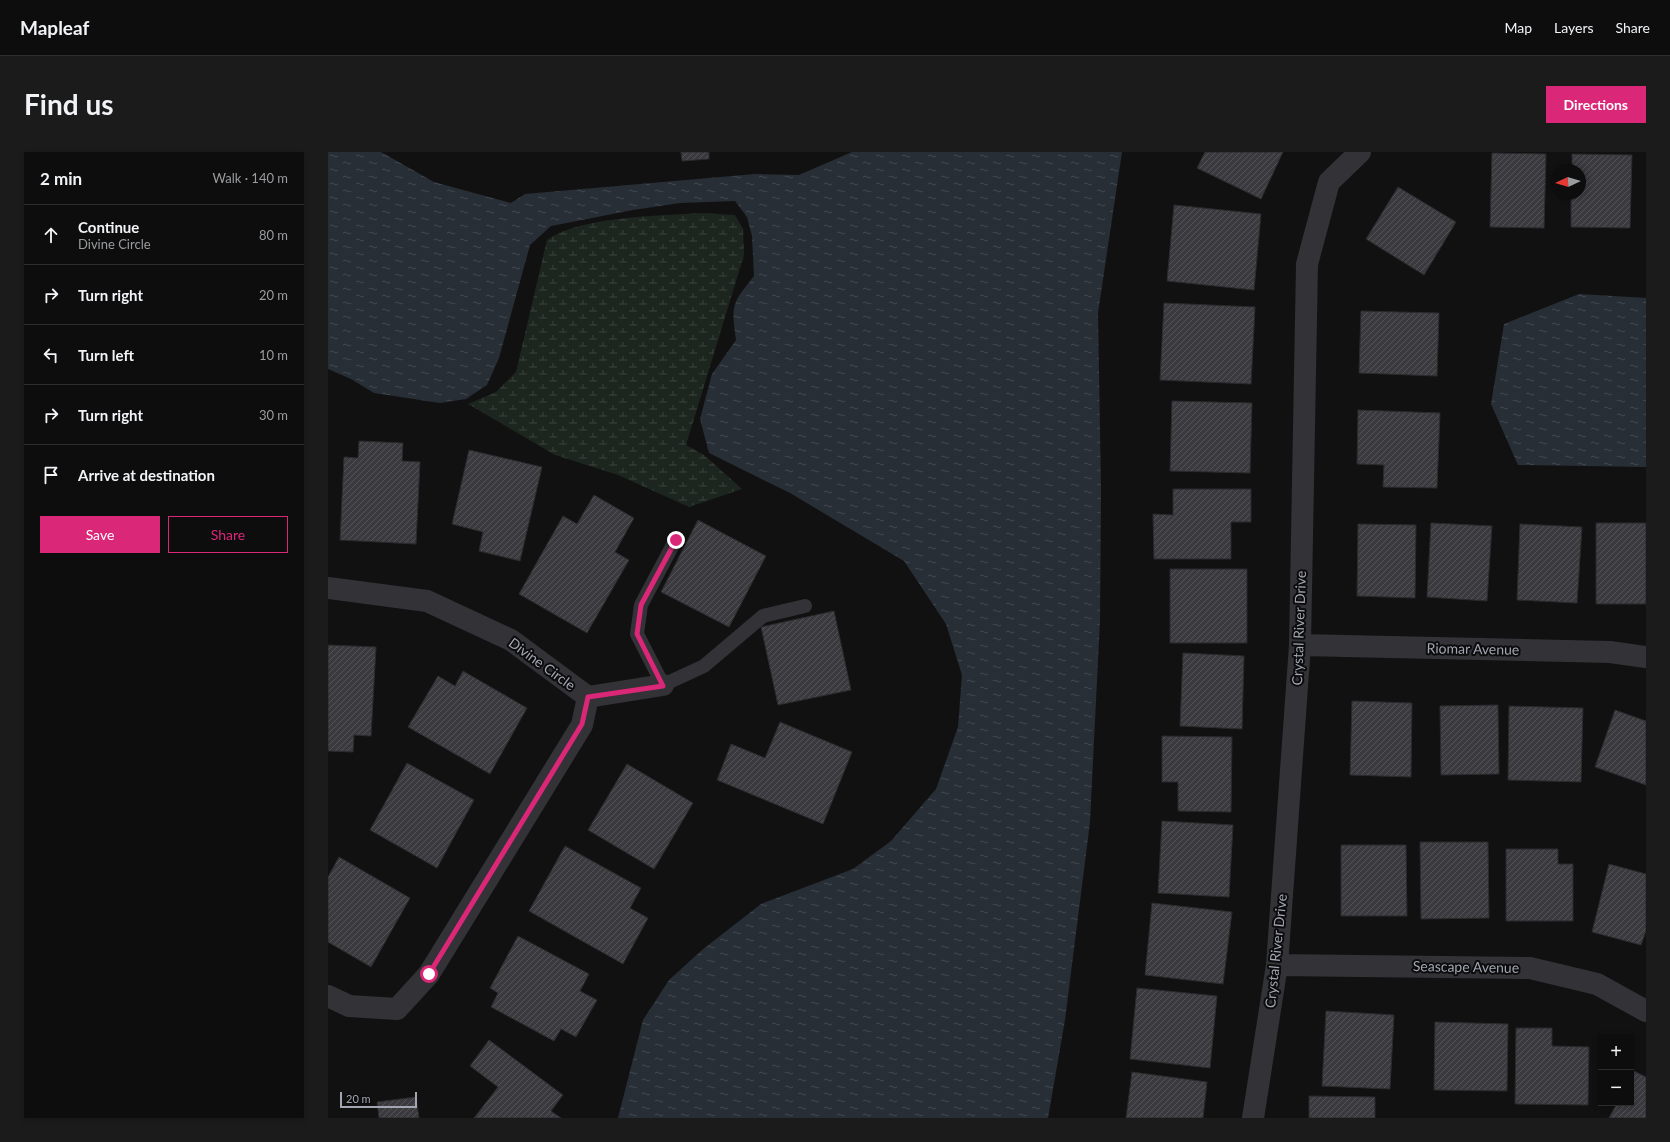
<!DOCTYPE html>
<html lang="en">
<head>
<meta charset="utf-8">
<style>
  :root { --surface:#0d0d0e; --page:#1b1b1c; --text:#f1f3f6; --muted:#9a9c9e; --line:#2d2d2e; --accent:#db2777 }
  body { margin:0; font-family:Lato,sans-serif; background:var(--page); color:var(--text) }
  .controls { position:absolute; right:12px; bottom:12px; display:grid; overflow:hidden; border-radius:0px; box-shadow:0 2px 6px #0003 }
  .controls button { width:36px; height:36px; display:grid; place-items:center; padding:0; border:0; border-bottom:1px solid var(--line); background:var(--surface); color:var(--text); font:20px sans-serif }
  .compass { position:absolute; left:1222px; top:12px; width:36px; height:36px; border-radius:50%; background:var(--surface); box-shadow:0 2px 6px #0003; rotate:266deg }
  .scale { position:absolute; left:12px; bottom:10px; width:77px; box-sizing:border-box; padding-left:4px; border:2px solid #a2a6b3; border-top:0; font-size:11px; line-height:14px; white-space:nowrap; color:#a2a6b3; -webkit-text-stroke:3px #0c0c0d; paint-order:stroke }
  .stop { position:absolute; width:12px; height:12px; margin:-9px; border:3px solid #db2777; border-radius:50%; background:#fff }
  .stop.end { background:#db2777; border-color:#fff; box-shadow:0 1px 4px #0008 }
  .list { margin:0; padding:0; list-style:none }
  h2 { display:flex; justify-content:space-between; align-items:center; height:52px; margin:0; padding:0 16px; font-size:17px }
  h2 small { font-size:13px; font-weight:400; color:var(--muted) }
  .list li { display:grid; grid-template-columns:26px 1fr auto; gap:12px; align-items:center; box-sizing:border-box; height:60px; padding:0 16px; border-top:1px solid var(--line) }
  .list b { display:block; font-size:15px; white-space:nowrap }
  .list p { margin:0; font-size:13px; white-space:nowrap; color:var(--muted) }
  .list em { font-size:13px; font-style:normal; color:var(--muted) }
  .actions { display:flex; gap:8px; padding:12px 16px }
  .actions a { flex:1; padding:9px 0; border:1px solid var(--accent); border-radius:0px; text-align:center; font-size:14px; color:var(--accent) }
  .actions .main { background:var(--accent); color:#fff }
  .icon { flex:none; width:22px; height:22px; fill:none; stroke:currentColor; stroke-width:2; stroke-linecap:round; stroke-linejoin:round }
  .map { position:relative; flex:none; width:1318px; height:966px; overflow:hidden; border-radius:0px }
  header { display:flex; align-items:center; gap:24px; box-sizing:border-box; height:56px; padding:0 20px; background:var(--surface); border-bottom:1px solid var(--line) }
  header strong { font-size:19px }
  nav { display:flex; gap:22px; margin-inline-start:auto; font-size:14px }
  .intro { display:flex; align-items:center; justify-content:space-between; box-sizing:border-box; height:96px; padding:0 24px }
  h1 { margin:0; font-size:28px }
  .button { padding:10px 18px; border-radius:0px; background:var(--accent); color:#fff; font-size:14px; font-weight:700 }
  main { display:flex; gap:24px; padding:0 24px }
  aside { flex:1; background:var(--surface); border-radius:0px; box-shadow:0 2px 6px #0003 }
  .map>svg:first-child { display:block }
  .wetland { fill:url(#wetland-marsh) }
  .water { fill:url(#water-ripples) }
  .building { fill:url(#building-hatch); stroke:#2b2b2e }
  .lines { fill:none; stroke-linecap:round; stroke-linejoin:round }
  .lane { stroke:#323237; stroke-width:14 }
  .street { stroke:#323237; stroke-width:22 }
  .route { stroke:#db2777; stroke-width:5 }
  .labels { text-anchor:middle; stroke-width:4; stroke-linejoin:round; paint-order:stroke }
  .street-label { font-size:14px; fill:#a2a6b3; stroke:#0c0c0d }
</style>
</head>
<body>
<header>
<strong>Mapleaf</strong>
<nav><a>Map</a><a>Layers</a><a>Share</a></nav>
</header>
<div class="intro"><h1>Find us</h1><a class="button">Directions</a></div>
<main>
<aside>
<h2>2 min<small>Walk · 140 m</small></h2>
<ul class="list">
<li><svg class="icon" aria-label="ahead" viewBox="0 0 24 24"><path d="M12 20V5M6 11l6-6 6 6"/></svg><div><b>Continue</b><p>Divine Circle</p></div><em>80 m</em></li>
<li><svg class="icon" aria-label="right" viewBox="0 0 24 24"><path d="M7 20v-9h11M14 6l5 5-5 5"/></svg><div><b>Turn right</b></div><em>20 m</em></li>
<li><svg class="icon" aria-label="left" viewBox="0 0 24 24"><path d="M17 20v-9H6M10 6l-5 5 5 5"/></svg><div><b>Turn left</b></div><em>10 m</em></li>
<li><svg class="icon" aria-label="right" viewBox="0 0 24 24"><path d="M7 20v-9h11M14 6l5 5-5 5"/></svg><div><b>Turn right</b></div><em>30 m</em></li>
<li><svg class="icon" aria-label="arrive" viewBox="0 0 24 24"><path d="M6 21V4h12l-3 4 3 4H6"/></svg><div><b>Arrive at destination</b></div></li>
</ul>
<div class="actions"><a class="main">Save</a><a>Share</a></div>
</aside>
<div class="map">
<svg width="1318" height="966" viewBox="0 0 1318 966">
  <defs>
    <pattern id="wetland-marsh" width="20" height="14" patternUnits="userSpaceOnUse"><rect width="20" height="14" fill="#1d251f"/><path d="M1 5h8M5 5V1M11 12h8M15 12V8" fill="none" stroke="#3b423d"/></pattern>
    <pattern id="water-ripples" width="26" height="14" patternUnits="userSpaceOnUse"><rect width="26" height="14" fill="#282e36"/><path d="M2 4q2-2 4 0t4 0M15 11q2-2 4 0t4 0" fill="none" stroke="#444951"/></pattern>
    <pattern id="building-hatch" width="6" height="6" patternUnits="userSpaceOnUse"><rect width="6" height="6" fill="#3b3b3f"/><path d="M-1 1l2-2M0 6l6-6M5 7l2-2" fill="none" stroke="#545458"/></pattern>
  </defs>
  <rect width="100%" height="100%" fill="#111112"/>
  <path class="wetland" d="M374,61L407,63L415,77L416,103L358,293L376,303L414,337L361,355L290,323L227,303L140,252L168,240L188,220L219,88C253,64 331,64 374,61Z"/>
  <path class="water" d="M0,0H53L106,30L183,51L197,42L427,22L471,23L524,0H794L770,161L773,338L772,468L762,670L737,868L720,966H290L315,868L341,828L374,798L433,752L525,717L563,689L608,637L630,575L634,523L618,472L576,409L462,341L381,301L372,267L384,222L408,188C403,152 404,152 426,124L424,84L419,65L407,49L352,51L305,58L223,74L202,93L171,206L159,233L138,247L112,251L46,241L23,227L0,217Z
    M1251,142L1318,146V315L1190,313L1163,252L1176,172Z"/>
  <path class="building" d="M353,0H381V7L354,9Z
    M877,0H955L933,47L869,16Z
    M1164,1L1218,2L1216,76L1162,75Z
    M1244,2L1304,3L1302,76L1243,75V42H1252V18H1244Z
    M1070,35L1128,70L1096,123L1038,87Z
    M846,53L933,62L926,138L839,129Z
    M836,151L927,155L923,232L832,228Z
    M1033,159L1111,161L1109,224L1031,221Z
    M844,249L924,251L922,321L842,319Z
    M1030,258L1112,261L1109,336L1055,335L1056,313L1029,312Z
    M31,289L75,291L74,309L92,310L88,392L12,388L16,305L30,306Z
    M141,298L214,315L192,409L151,399L155,380L124,372Z
    M845,337H923V370H903V407H826L825,362L845,363Z
    M266,343L306,366L287,400L301,408L259,481L191,442L235,364L249,372Z
    M370,368L438,404L401,475L333,440Z
    M1103,371L1164,374L1159,449L1099,445Z
    M1268,371H1318V452H1268Z
    M1030,372L1088,373L1087,446L1029,444Z
    M1192,372L1254,375L1249,451L1189,448Z
    M842,417H919V491H842Z
    M506,459L523,538L450,553L433,475Z
    M0,493L48,495L43,584L26,583L25,600L0,599Z
    M855,501L916,504L914,577L852,574Z
    M135,519L199,556L162,622L80,575L110,524L127,534Z
    M1024,549L1084,551L1083,625L1022,623Z
    M1170,553L1171,622L1113,623L1112,554Z
    M1181,554L1255,556L1253,630L1180,628Z
    M1287,558L1318,569V633L1267,615Z
    M452,570L524,600L495,672L389,628L403,592L437,606Z
    M834,584L904,585L903,660L850,659V630H834Z
    M79,611L146,648L109,716L42,678Z
    M299,612L365,651L326,717L260,678Z
    M834,669L905,673L901,745L830,741Z
    M1092,690H1160L1161,766L1093,767Z
    M1013,693H1078L1079,764H1013Z
    M237,694L313,736L302,756L320,766L295,812L201,759Z
    M1178,697H1230V712H1245V769H1178Z
    M11,705L82,746L43,815L0,790V725Z
    M1281,712L1318,722V779L1313,793L1264,780Z
    M824,751L904,760L895,832L817,823Z
    M190,784L261,822L252,839L269,848L248,885L233,877L226,889L163,855L170,841L162,836Z
    M809,836L889,844L882,916L802,907Z
    M998,859L1066,863L1062,937L994,934Z
    M1107,870L1180,872L1179,939L1106,938Z
    M1188,876H1224V894L1261,895L1260,953L1187,952Z
    M161,888L235,943L223,959L233,966H146L170,935L142,914Z
    M1306,919L1318,925V966H1281L1289,951H1303V925Z
    M804,920L879,930L875,966H798Z
    M981,944L1047,945V966H981Z
    M88,945L91,966H51L49,950Z"/>
  <g class="lines">
    <path class="lane" d="M348,387L313,453L309,482L335,533L376,514L435,464L477,454"/>
    <path class="street" d="M0,436L99,449L183,488L260,545L254,573L101,822L69,857L21,854L0,844
      M972,493L1282,500L1318,505
      M260,545L335,533
      M949,813L1202,816L1269,832L1318,859
      M925,966L949,813L972,493L979,112L1001,30L1032,0"/>
  </g>
  <g class="lines">
    <path class="route" d="M101,822L254,572L260,545L335,534L309,482L313,453L348,388"/>
  </g>
  <g class="labels">
    <g class="street-label">
      <text transform="translate(971 476) rotate(-88)" y="5">Crystal River Drive</text>
      <text transform="translate(1145 497) rotate(1)" y="5">Riomar Avenue</text>
      <text transform="translate(214 512) rotate(36)" y="5">Divine Circle</text>
      <text transform="translate(948 799) rotate(-84)" y="5">Crystal River Drive</text>
      <text transform="translate(1138 815) rotate(1)" y="5">Seascape Avenue</text>
    </g>
  </g>
</svg>
<div class="controls">
<button>+</button>
<button>−</button>
</div>
<svg class="compass" viewBox="-18 -18 36 36"><path d="M0-13l5 13h-10z" fill="#e53935"/><path d="M0 13l5-13h-10z" fill="#9a9c9e"/></svg>
<div class="scale">20 m</div>
<div class="stop" style="left:101px;top:822px"></div>
<div class="stop end" style="left:348px;top:388px"></div>
</div>
</main>
</body>
</html>
